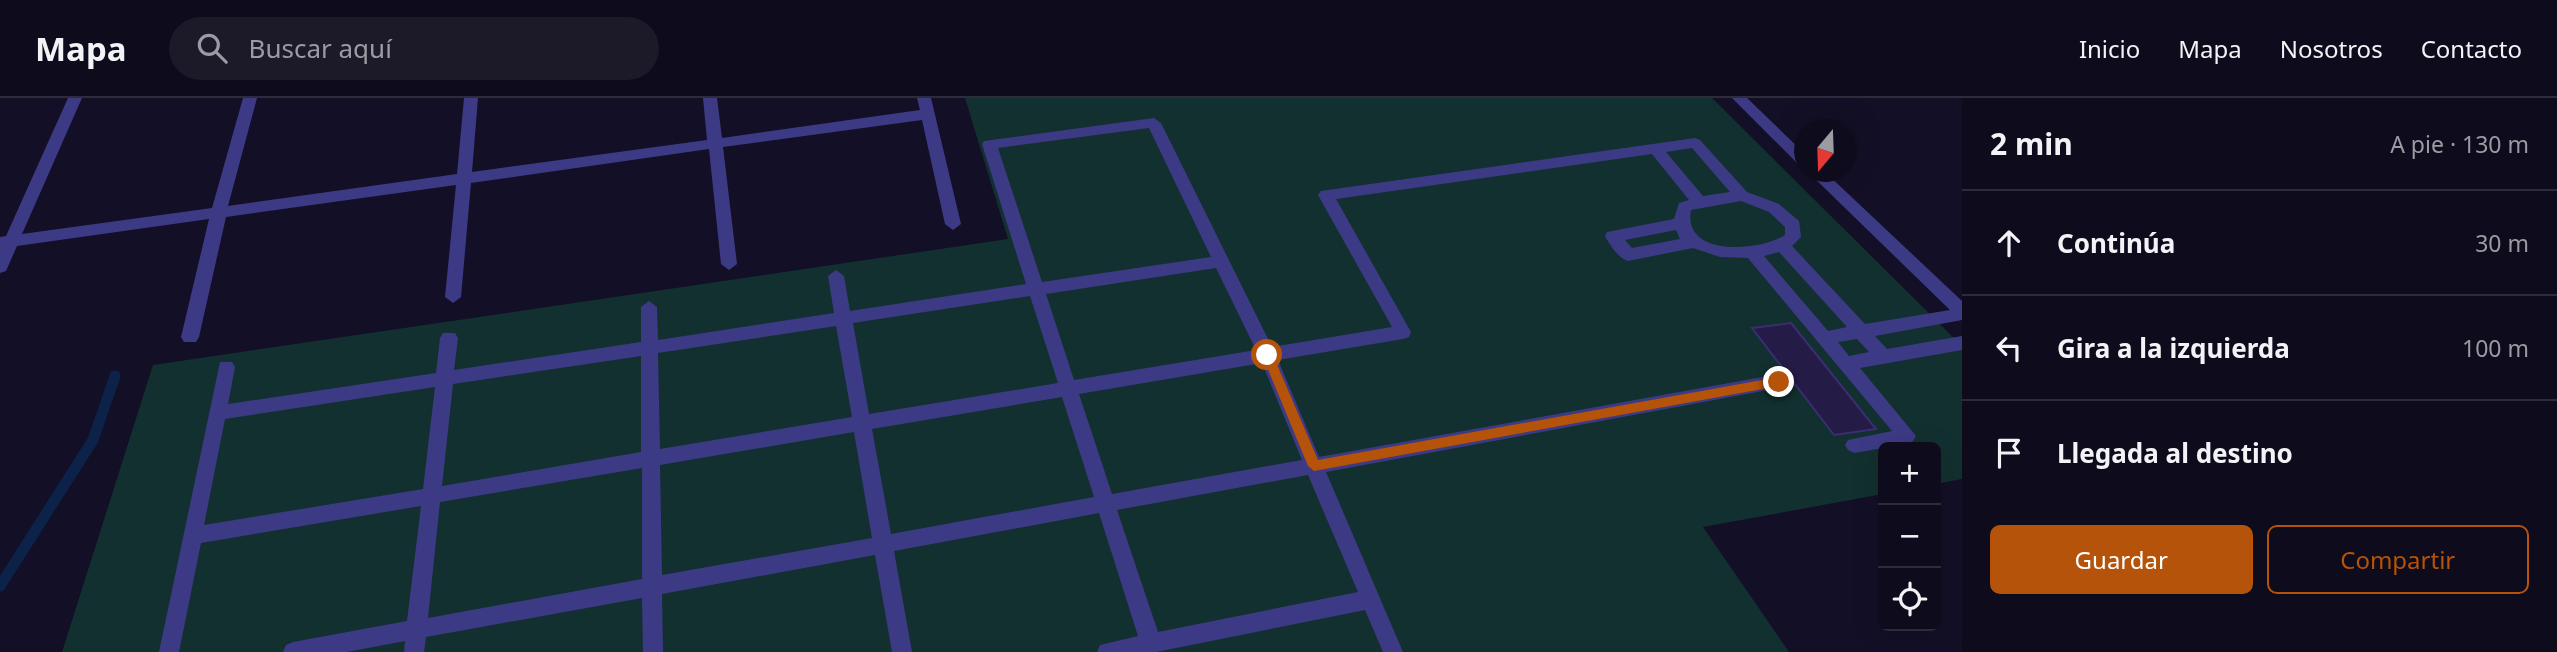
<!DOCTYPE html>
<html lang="es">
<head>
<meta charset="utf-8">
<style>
  :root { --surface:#0e0b1c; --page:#1c1929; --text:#f1f3f6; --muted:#9b9ba3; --line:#2e2b3b; --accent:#b45309 }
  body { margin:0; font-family:"Noto Sans",sans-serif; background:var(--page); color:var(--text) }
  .controls { position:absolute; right:21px; bottom:21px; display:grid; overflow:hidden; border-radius:10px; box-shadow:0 7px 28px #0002 }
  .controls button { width:63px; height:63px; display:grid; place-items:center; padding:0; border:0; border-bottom:2px solid var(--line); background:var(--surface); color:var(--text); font:35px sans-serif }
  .compass { position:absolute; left:1794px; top:21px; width:63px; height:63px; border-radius:50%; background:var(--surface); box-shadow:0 7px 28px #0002; rotate:199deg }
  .stop { position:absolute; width:21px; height:21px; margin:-16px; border:5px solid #b45309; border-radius:50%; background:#fff }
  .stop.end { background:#b45309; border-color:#fff; box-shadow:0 2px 7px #0008 }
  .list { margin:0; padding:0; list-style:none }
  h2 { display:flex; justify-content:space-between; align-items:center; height:91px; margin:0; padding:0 28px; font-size:30px }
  h2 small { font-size:23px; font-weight:400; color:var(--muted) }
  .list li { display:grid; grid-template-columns:46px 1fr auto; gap:21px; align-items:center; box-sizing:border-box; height:105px; padding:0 28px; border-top:2px solid var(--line) }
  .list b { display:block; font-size:26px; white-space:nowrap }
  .list em { font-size:23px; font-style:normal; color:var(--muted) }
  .actions { display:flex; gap:14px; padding:21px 28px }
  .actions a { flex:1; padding:16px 0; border:2px solid var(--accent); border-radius:10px; text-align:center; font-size:24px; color:var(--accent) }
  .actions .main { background:var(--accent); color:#fff }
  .icon { flex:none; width:38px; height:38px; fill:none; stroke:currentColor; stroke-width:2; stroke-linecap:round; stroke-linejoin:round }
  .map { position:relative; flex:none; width:1962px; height:554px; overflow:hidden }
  header { display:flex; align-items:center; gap:42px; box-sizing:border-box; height:98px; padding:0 35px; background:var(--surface); border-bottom:2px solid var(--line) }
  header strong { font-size:33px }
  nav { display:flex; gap:38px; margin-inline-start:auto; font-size:24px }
  .search { width:490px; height:63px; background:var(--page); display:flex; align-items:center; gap:18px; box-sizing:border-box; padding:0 24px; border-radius:38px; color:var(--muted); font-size:26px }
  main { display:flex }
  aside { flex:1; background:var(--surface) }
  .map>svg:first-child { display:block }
  .green { fill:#12302f }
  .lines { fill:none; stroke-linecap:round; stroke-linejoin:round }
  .stream { stroke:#0c2248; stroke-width:11 }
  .building { fill:#241b47; stroke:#3b2d73; stroke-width:2 }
  .minor { fill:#3d3a85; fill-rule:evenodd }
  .route { fill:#b45309 }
</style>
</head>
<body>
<header>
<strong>Mapa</strong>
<div class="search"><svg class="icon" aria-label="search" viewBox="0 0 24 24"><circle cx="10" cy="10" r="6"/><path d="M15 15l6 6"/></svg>Buscar aquí</div>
<nav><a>Inicio</a><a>Mapa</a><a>Nosotros</a><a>Contacto</a></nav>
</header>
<main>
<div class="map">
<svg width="1962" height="554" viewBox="0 0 1962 554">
  <rect width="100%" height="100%" fill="#130f26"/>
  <path class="green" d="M965,0H1712L1962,248V381L1936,386V349H1883V396L1703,429L1789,554H62L153,267L1008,141Z"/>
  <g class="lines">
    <path class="stream" d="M0,488L93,342L115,278"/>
  </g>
  <path class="building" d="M1791,225L1876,331L1834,337L1752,230Z"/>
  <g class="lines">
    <path class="minor" d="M68,0H82L22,136L212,110L243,0H257L228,108L457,76L464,0H478L472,74L707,42L703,0H717L722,40L920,12L917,0H931L961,126L953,132L945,126L922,22L723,49L737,166L729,172L721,166L709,51L471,85L461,199L453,205L445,199L456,87L226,119L199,239L196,244H184L181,239L209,121L17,148L6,173L0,175V139L6,138Z
      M1732,0H1747L1804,55V68L1799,67Z
      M1154,20L1161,25L1272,249L1392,229L1318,97L1321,93L1695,40L1700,42L1747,94L1779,106L1799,123L1801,139L1792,148L1865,226L1950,212L1808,74H1825L1962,203V222L1875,238L1887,251L1962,238V252L1860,270L1916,338L1913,343L1907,346L1854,355L1848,352L1845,347L1848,342L1892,333L1748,160L1720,159L1693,150L1628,163C1618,160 1610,147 1605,138L1607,134L1674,121L1679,105L1689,102L1652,56L1336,101L1411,234L1409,239L1403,241L1278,262L1319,359L1779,276L1785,278L1788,283L1785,288L1779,290L1326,374L1403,554H1383L1365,512L1156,554H1097L1100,547L1138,538L1099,415L894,453L912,554H892L875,457L662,496L663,554H643L642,500L426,539L424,554H404L405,543L347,554H283L286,547L293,544L407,523L421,408L201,445L179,554H159L220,264H232L235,269L228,306L436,275L440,240L443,235H455L458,240L454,272L641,244V209L649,203L657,209L658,242L834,215L828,178L836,172L844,178L850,213L1026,186L982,46L984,43ZM1149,30L1211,159L1042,184L998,50ZM1692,50L1730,94L1703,98L1666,54ZM1741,103L1769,114L1785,129V137C1759,154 1682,159 1691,112ZM1676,132L1680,141L1632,150L1625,142ZM1779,154L1847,229L1828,233L1764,158ZM1216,170L1256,252L1074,282L1046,196ZM1030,198L1058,285L869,316L853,225ZM836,228L852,319L660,351L658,255ZM1857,241L1869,254L1849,258L1838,244ZM641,258V354L442,388L453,286ZM1262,265L1302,362L1112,396L1079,296ZM435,289L423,391L204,427L225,321ZM1062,299L1094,399L891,436L872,331ZM854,334L872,440L662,477L660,367ZM642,370V481L428,520L440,404ZM1308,377L1358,494L1158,534L1117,412Z"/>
  </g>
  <path class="route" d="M1267,252L1273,257L1318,362L1779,279L1785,284L1779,288L1314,373L1308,368L1262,257Z"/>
</svg>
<div class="controls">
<button>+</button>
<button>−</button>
<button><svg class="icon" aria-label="locate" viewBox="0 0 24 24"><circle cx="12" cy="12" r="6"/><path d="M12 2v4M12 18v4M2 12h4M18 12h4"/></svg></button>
</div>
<svg class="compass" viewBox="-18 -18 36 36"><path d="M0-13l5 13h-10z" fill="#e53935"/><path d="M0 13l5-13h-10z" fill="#9b9ba3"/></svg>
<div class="stop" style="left:1267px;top:257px"></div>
<div class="stop end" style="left:1779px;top:284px"></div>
</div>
<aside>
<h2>2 min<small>A pie · 130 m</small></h2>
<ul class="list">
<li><svg class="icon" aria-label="ahead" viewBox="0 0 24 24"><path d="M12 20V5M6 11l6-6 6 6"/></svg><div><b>Continúa</b></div><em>30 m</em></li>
<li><svg class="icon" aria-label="left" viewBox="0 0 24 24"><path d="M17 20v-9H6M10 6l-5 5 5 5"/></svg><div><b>Gira a la izquierda</b></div><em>100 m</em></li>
<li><svg class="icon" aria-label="arrive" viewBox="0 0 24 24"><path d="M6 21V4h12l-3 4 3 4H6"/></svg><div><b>Llegada al destino</b></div></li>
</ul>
<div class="actions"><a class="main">Guardar</a><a>Compartir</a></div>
</aside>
</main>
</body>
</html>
